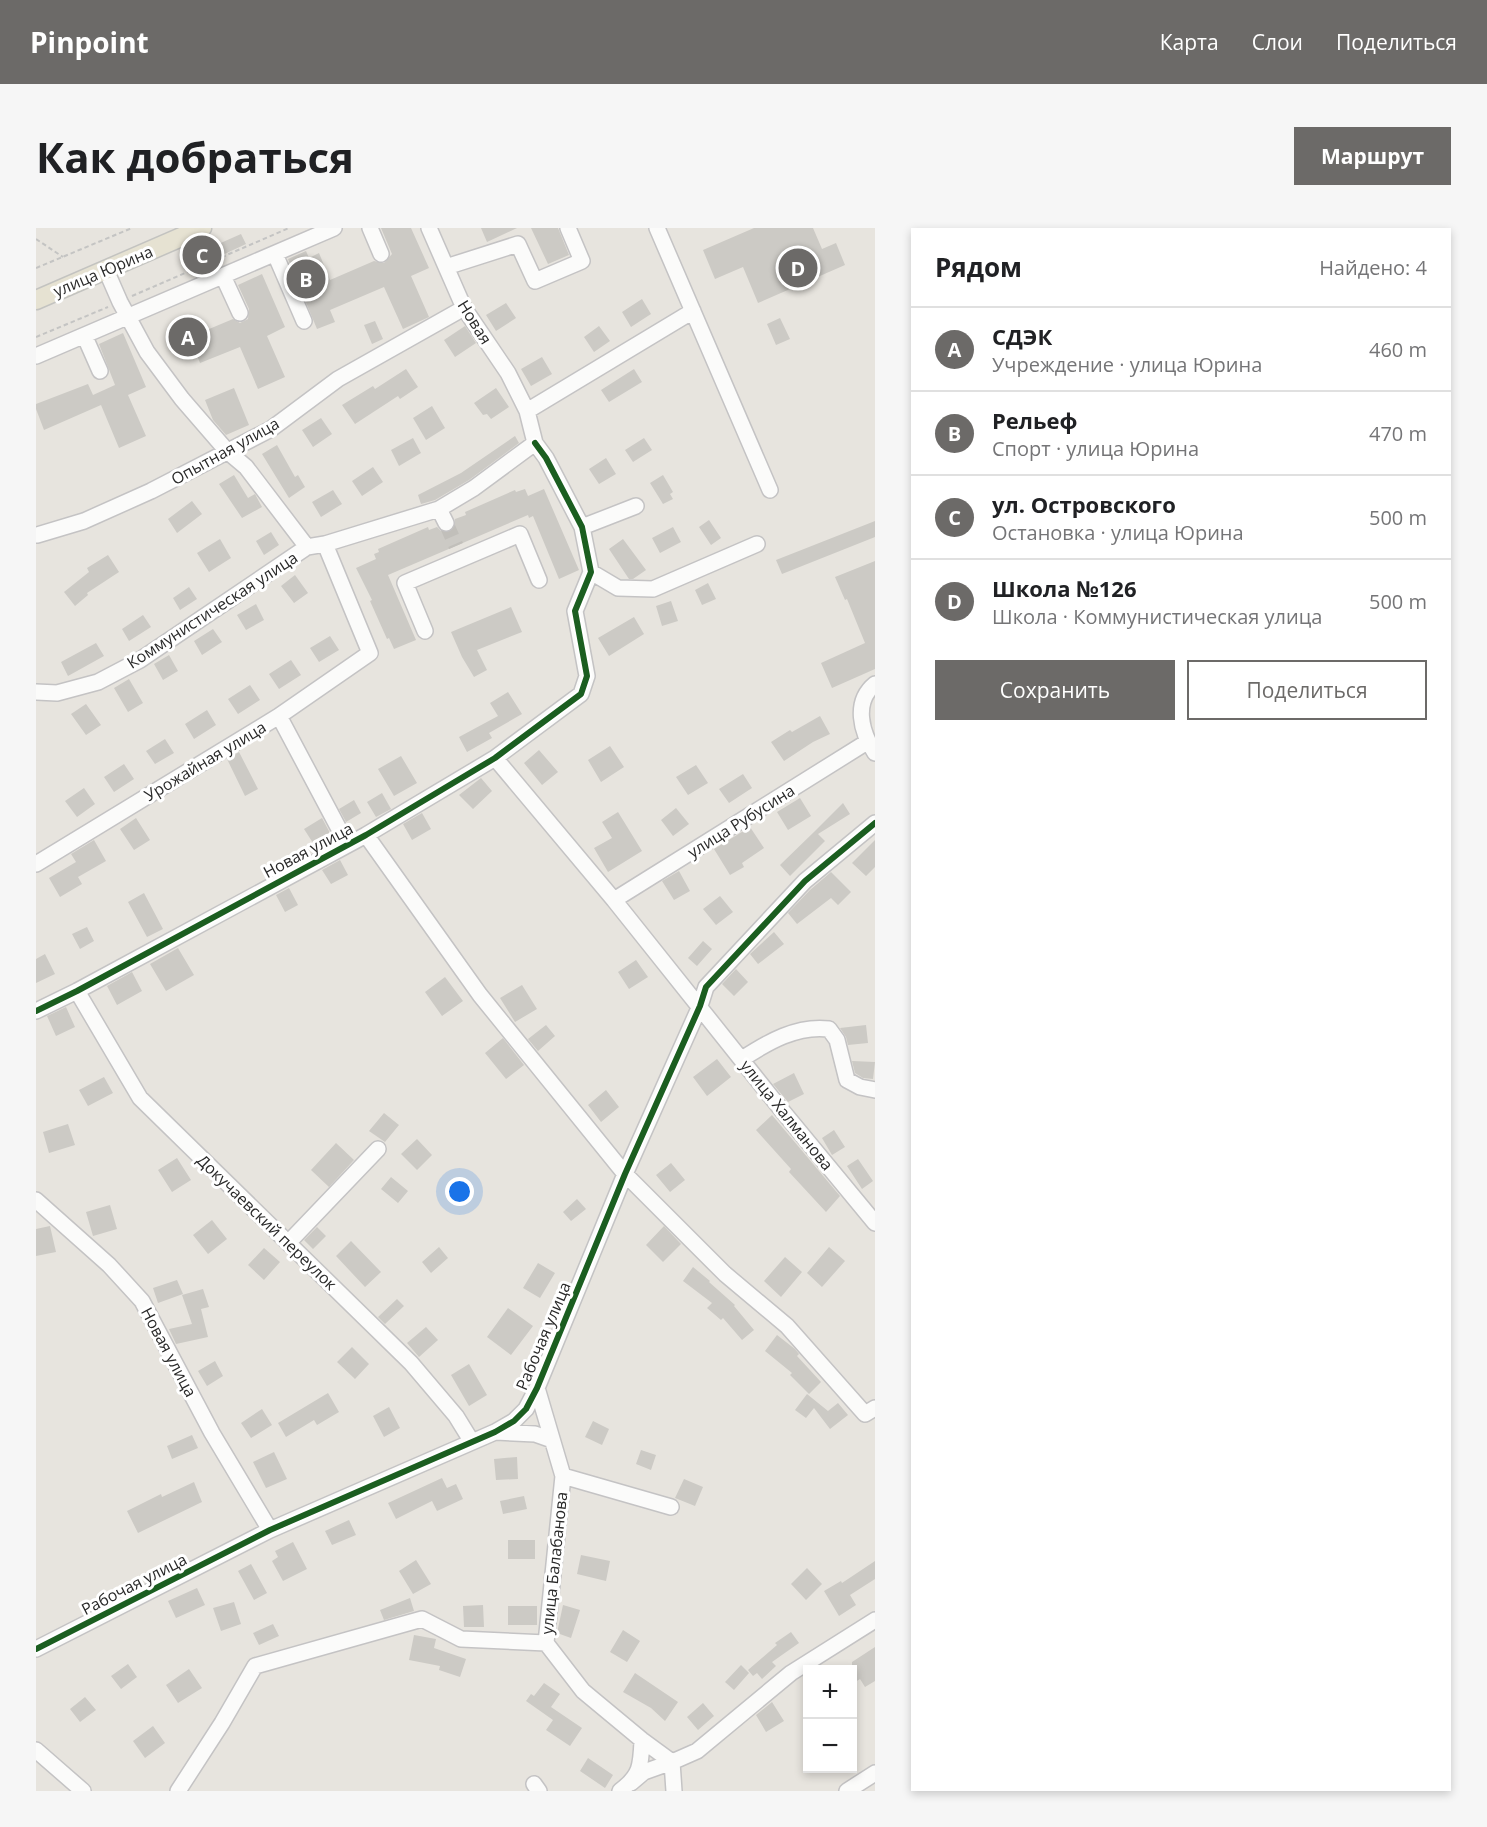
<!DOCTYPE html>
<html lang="ru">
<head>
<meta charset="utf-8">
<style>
  :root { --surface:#fff; --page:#f6f6f6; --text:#202124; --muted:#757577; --line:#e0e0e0; --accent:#6c6a68 }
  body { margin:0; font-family:"Open Sans",sans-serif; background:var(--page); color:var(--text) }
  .controls { position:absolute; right:18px; bottom:18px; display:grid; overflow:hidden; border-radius:0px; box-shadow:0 3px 9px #0003 }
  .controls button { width:54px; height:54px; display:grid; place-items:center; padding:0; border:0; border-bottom:2px solid var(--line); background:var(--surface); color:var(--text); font:30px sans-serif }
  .you { position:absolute; left:424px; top:964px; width:21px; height:21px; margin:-15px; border:4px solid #fff; border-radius:50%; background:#1a73e8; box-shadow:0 0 0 9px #1a73e833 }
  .badge { display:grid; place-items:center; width:39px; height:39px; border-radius:50%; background:var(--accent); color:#fff; font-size:20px; font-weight:700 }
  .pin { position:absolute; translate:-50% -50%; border:3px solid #fff; box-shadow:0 2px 6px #0006 }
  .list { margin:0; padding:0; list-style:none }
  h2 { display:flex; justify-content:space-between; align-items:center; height:78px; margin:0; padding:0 24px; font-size:26px }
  h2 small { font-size:20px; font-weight:400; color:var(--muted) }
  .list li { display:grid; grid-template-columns:39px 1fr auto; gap:18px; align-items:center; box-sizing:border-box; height:84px; padding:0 24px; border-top:2px solid var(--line) }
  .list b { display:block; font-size:22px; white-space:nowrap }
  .list p { margin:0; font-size:20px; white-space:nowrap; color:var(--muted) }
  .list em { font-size:20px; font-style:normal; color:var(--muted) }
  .actions { display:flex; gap:12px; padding:18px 24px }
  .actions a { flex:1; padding:14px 0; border:2px solid var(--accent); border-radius:0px; text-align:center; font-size:21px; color:var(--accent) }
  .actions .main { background:var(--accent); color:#fff }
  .map { position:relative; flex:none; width:839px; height:1563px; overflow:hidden; border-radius:0px }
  header { display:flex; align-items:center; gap:36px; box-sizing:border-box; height:84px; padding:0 30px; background:var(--accent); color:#fff }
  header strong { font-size:28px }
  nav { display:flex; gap:33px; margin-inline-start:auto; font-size:21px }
  .intro { display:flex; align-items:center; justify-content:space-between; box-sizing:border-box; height:144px; padding:0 36px }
  h1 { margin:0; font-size:42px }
  .button { padding:15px 27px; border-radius:0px; background:var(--accent); color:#fff; font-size:21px; font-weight:700 }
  main { display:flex; gap:36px; padding:0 36px }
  aside { flex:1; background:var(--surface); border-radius:0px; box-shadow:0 3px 9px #0003 }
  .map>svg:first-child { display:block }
  .building { fill:#cccac5 }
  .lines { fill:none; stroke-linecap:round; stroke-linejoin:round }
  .minor-tunnel { stroke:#c1bfba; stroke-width:15; stroke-dasharray:15 8; stroke-linecap:butt }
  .minor-casing { stroke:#c4c3c4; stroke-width:18 }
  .major-casing { stroke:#c3c3c0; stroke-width:21 }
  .path { stroke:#c4c4c3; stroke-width:2; stroke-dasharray:4.5 3; stroke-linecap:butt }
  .minor { stroke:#fbfbfa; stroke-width:15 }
  .major { stroke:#e6e2d2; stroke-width:18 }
  .cycleway-casing { stroke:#fff; stroke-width:10 }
  .cycleway { stroke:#1b5e20; stroke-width:6 }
  .labels { text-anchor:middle; stroke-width:6; stroke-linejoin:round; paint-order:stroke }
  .street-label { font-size:16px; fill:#292929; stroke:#fff }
</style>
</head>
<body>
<header>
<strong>Pinpoint</strong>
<nav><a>Карта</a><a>Слои</a><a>Поделиться</a></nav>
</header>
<div class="intro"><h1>Как добраться</h1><a class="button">Маршрут</a></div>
<main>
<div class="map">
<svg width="839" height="1563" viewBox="0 0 839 1563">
  <rect width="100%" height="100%" fill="#e7e4de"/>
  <path class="building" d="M345,0H375L393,40L375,48L393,89L367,101L348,59L294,82L299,94L281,101L252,31L270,23L273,30L283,25L294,52L338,33L348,35L356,26Z
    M445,0H481L451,14Z
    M495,0H522L533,27L512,36Z
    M718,0H777L786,21L800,15L809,37L722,75L707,39L679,51L667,22Z
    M205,6L210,16L167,36L162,25Z
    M226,46L249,99L231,108L249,149L222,161L204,119L164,135L154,109L197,91L204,95L212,91L213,81L202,57Z
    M606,71L615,86L595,99L586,84Z
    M470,75L480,90L460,103L450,87Z
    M744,90L754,111L740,117L731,96Z
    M339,93L347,111L336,116L328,97Z
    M429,98L440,115L419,129L408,112Z
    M563,98L574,113L558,124L548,109Z
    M87,105L110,159L92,167L110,208L83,220L65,177L8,202L0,181V176L52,156L57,167L79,157L63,116Z
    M506,129L516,146L495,158L485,141Z
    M370,141L382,159L364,171L362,168L319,196L306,177L337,158L339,161Z
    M598,141L606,154L573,174L565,162Z
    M198,160L213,197L190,207L177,192L169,172Z
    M460,160L473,179L455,191L451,186L447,187L438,175Z
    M396,178L409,200L390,212L377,190Z
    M285,190L296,206L277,219L266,202Z
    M479,208L483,215L433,252L399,272L385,276L382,267L425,245Z
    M377,210L385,225L363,238L355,222Z
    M608,210L616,222L597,234L589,222Z
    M241,217L259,249L262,247L269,259L253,270L226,226Z
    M570,230L580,246L563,256L553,241Z
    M337,239L347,254L326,268L316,253Z
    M198,247L212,270L219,266L226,279L206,290L183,256Z
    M627,247L637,264L634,266L637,271L627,276L614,255Z
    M489,261L492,268L508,261L543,342L523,351L497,288L493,290L492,287L352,347L380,412L358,421L353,410L351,411L334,373L336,372L320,340L340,331L338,326L343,324L342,321L392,299L393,302L401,299L405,303L414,304L418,300L419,291L430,287L429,284L479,262L480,264Z
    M297,262L306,276L285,289L276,274Z
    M156,273L166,286L141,305L132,291Z
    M673,292L685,310L675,317L663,299Z
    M839,293V309L746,346L740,332Z
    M637,299L645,314L624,325L616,310Z
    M235,304L243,317L228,327L220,313Z
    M184,311L195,330L173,344L161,325Z
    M587,311L610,342L597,351H593L573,321Z
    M72,327L83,344L51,365L52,367L39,378L28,364L53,344L51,340Z
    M839,333V441L796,460L785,435L829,415L811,371L809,372L799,349Z
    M259,347L272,365L258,375L245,358Z
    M672,355L680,371L666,377L659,362Z
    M153,359L161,371L144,382L137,370Z
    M635,373L642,393L626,398L620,378Z
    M220,376L228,392L210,402L201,387Z
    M475,379L486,404L441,422L451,442L438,449L426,429L415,404Z
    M107,387L115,399L93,413L86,401Z
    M598,389L608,406L573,428L562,410Z
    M177,401L186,414L166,427L158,413Z
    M294,408L303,422L283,434L274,420Z
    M60,415L68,428L32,448L25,434Z
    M133,427L142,443L127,452L118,436Z
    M255,432L265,447L243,461L233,446Z
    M93,451L107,475L92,484L78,460Z
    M214,457L224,472L202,486L192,471Z
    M472,464L486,486L453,505L456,510L431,524L423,509L462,488L454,475Z
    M50,476L65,497L50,507L35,486Z
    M171,482L180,497L158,511L149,496Z
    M784,488L794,506L777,514L748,533L735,514L754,502L756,504Z
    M129,511L138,525L119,536L110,523Z
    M574,518L588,539L565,554L552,532Z
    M503,522L522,544L506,557L488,535Z
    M203,524L222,561L209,568L191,531Z
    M365,528L381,555L358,568L342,541Z
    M88,536L98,551L78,564L68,549Z
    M660,537L672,555L652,567L640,549Z
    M707,546L716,560L693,575L683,561Z
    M445,550L456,563L437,581L423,567Z
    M48,560L59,576L41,589L29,573Z
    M346,565L355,581L340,589L331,574Z
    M764,570L775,588L752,602L741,584Z
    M318,572L325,585L310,594L303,581Z
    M807,575L814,586L782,606L789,613L754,648L744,637L779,603L780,604L779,603Z
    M640,580L653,596L637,608L625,592Z
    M582,584L606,623L572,644L558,620L576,610L566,594Z
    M386,585L395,601L376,612L367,596Z
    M100,590L114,612L98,622L84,601Z
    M286,590L294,605L277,615L268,601Z
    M714,599L728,620L706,635L708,639L694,647L678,621Z
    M58,612L70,633L42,649L46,656L24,669L13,650L40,634L35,626Z
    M839,612V639L830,648L816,635Z
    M304,632L312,647L295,656L286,642Z
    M643,643L654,663L638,672L626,653Z
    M795,644L815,664L802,677L795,670L761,696L752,685L774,662Z
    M253,660L262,677L249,684L240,667Z
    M108,665L127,701L111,709L92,674Z
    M684,668L697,684L680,697L667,681Z
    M51,699L58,713L44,721L36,706Z
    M738,704L748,716L722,736L714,726Z
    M667,713L676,721L661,738L652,730Z
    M142,720L158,747L130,763L114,736Z
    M9,726L19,746L0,755V731Z
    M600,732L612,749L593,761L582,744Z
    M700,741L712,754L698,768L686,756Z
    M96,744L106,763L81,777L71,758Z
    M409,749L427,773L406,788L389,764Z
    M486,757L501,781L479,794L464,770Z
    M30,779L39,799L20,808L11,788Z
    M510,797L519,808L502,823L492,811Z
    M830,797L832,815L812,817L810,809L804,800Z
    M467,810L488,837L470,851L449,825Z
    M681,831L695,849L671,868L657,849Z
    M816,833L839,834L837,851L827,850L819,845Z
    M758,845L768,866L752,874L737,856Z
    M68,849L77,865L52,878L43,862Z
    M570,862L583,879L565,894L552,877Z
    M348,885L363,897L349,914L333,903Z
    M736,887L804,968L790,984L753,944L755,941L720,902Z
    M32,896L39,917L13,925L7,904Z
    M798,902L809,919L796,927L786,910Z
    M381,911L396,927L381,942L365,926Z
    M300,915L318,932L293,959L275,942Z
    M141,930L155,952L136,964L122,942Z
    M822,931L837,953L826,961L811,938Z
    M635,935L649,952L634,964L620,947Z
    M355,949L372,963L362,975L345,961Z
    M541,971L550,981L535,993L527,984Z
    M74,977L81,1001L57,1008L50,984Z
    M176,992L191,1011L172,1026L157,1007Z
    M14,998L20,1024L0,1028V1001Z
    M628,998L645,1016L627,1034L610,1017Z
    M281,999L290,1008L277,1021L268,1012Z
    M315,1013L345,1044L329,1059L300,1028Z
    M403,1019L412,1030L395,1045L386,1034Z
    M793,1019L809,1033L786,1059L771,1045Z
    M228,1020L244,1034L228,1052L212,1037Z
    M749,1029L766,1044L745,1069L728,1053Z
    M502,1035L519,1045L504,1070L487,1060Z
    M657,1039L674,1053L673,1054L699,1077L698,1078L718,1102L706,1112L687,1090L685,1092L671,1080L676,1075L647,1053Z
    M141,1052L147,1066L122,1075L117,1060Z
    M167,1061L173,1079L165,1081L172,1109L140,1116L133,1101L156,1096L146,1067Z
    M361,1071L368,1078L349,1096L342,1089Z
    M472,1080L497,1098L475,1127L451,1109Z
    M390,1099L402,1112L383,1129L371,1115Z
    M741,1107L759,1121L763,1126L761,1128L785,1154L773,1166L754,1147L756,1145L729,1123Z
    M316,1119L333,1136L319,1151L301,1134Z
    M179,1133L187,1148L171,1158L162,1143Z
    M433,1136L451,1167L433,1178L415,1147Z
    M292,1165L303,1184L281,1197L278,1192L250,1209L242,1195Z
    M771,1166L792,1183L802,1175L812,1187L794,1201L778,1180L770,1190L759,1182Z
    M353,1179L364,1200L348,1209L337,1188Z
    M226,1181L236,1197L215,1210L205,1195Z
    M557,1193L573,1201L566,1217L549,1209Z
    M156,1207L162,1220L136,1231L131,1218Z
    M605,1222L620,1227L615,1242L600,1236Z
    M238,1224L251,1251L230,1260L217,1234Z
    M481,1229L482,1251L460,1252L458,1231Z
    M406,1250L411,1260L420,1256L427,1271L401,1283L396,1273L360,1291L352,1275Z
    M648,1251L667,1259L659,1278L639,1270Z
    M158,1254L166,1274L102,1305L91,1283L125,1266L126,1269Z
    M488,1268L491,1281L467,1286L464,1273Z
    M313,1292L320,1307L296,1317L289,1303Z
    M472,1312H499V1331H472Z
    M257,1314L271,1341L247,1353L236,1333L242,1329L239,1323Z
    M545,1327L574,1333L570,1353L541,1346Z
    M380,1332L395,1356L377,1366L363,1343Z
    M839,1333V1351L814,1367L820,1377L803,1388L788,1363L805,1353L806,1355Z
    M215,1336L231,1365L218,1372L202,1343Z
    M771,1340L786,1356L770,1372L755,1356Z
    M161,1360L169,1377L140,1390L132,1373Z
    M374,1370L378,1383L348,1392L344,1382Z
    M198,1374L205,1396L185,1403L177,1380Z
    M447,1377L448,1399H428L427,1378Z
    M527,1377L544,1382L535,1410L521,1405Z
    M472,1378H501V1397H472Z
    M237,1396L243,1408L223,1417L217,1405Z
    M587,1402L604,1413L591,1434L574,1424Z
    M755,1404L763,1415L736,1434L740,1438L726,1451L721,1445L717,1448L712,1442L741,1417L739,1415Z
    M378,1407L400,1411L398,1420L430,1431L424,1449L403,1442L404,1438L373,1432Z
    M839,1419V1453L829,1459L824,1451L816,1456V1434Z
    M92,1436L101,1449L85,1461L75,1448Z
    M705,1437L713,1445L698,1462L689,1454Z
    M153,1441L166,1460L142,1475L130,1457Z
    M599,1445L642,1474L629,1493L615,1480L587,1464Z
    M508,1455L524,1466L515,1479L546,1500L534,1518L510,1502L517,1492L490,1473L495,1466L498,1468Z
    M49,1469L60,1482L44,1494L34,1481Z
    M736,1474L748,1493L730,1504L720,1487Z
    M667,1475L678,1488L662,1502L651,1489Z
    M117,1498L129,1515L109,1530L97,1513Z
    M552,1530L577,1547L569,1560L544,1543Z"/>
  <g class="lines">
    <path class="minor-tunnel" d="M410,295L420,318"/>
    <g class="minor-casing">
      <path id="minor" d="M334,0L345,26
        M393,0L428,80L472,145L491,183
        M621,0L734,262
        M239,26L268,93
        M410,39L482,16L499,53L546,33L532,0
        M70,42L84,74L111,124L146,171L191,223L210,239L271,319
        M187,48L204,85
        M49,109L64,143
        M0,128L298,0
        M403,281L410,295
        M546,299L600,278
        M1,307L48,293L115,263L235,201L302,151L428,80
        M555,344L582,360L617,361L721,316
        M389,403L369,355L484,306L503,352
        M839,456C817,474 825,504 839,525
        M0,464L21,465L62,454L104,432L271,319L289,316L403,281L438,260L499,215L491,183L657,83
        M243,488L311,616
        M459,530L578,672L831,514
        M330,607L444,767L589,946L689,1046L751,1098L829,1186L839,1180
        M0,636L243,488L334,425L289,316
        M578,672L744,880L839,995
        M41,763L104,870L375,1135L420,1188L436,1214
        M0,783L41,763L330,607L459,530L545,466L551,448L539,383L555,344L546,299L510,230L499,215
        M706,831C732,814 761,797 793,801L801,812L811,852L824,859L839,862
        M0,972L73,1037L106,1073L176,1205L234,1302
        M253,1014L342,921
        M501,1160L527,1248L510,1415L547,1463L606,1512L636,1534L661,1523L755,1445L839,1392
        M460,1204L499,1206L516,1212
        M527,1248L635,1279
        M0,1421L234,1302L459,1204L478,1193L490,1181L501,1160L589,946L664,778L670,759L769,653L839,595
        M0,1522L47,1563
        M595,1555L608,1544L636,1534L638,1563
        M498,1556L503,1563
        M142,1563L186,1495L219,1438L386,1391L425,1411L510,1415
        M584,1563C605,1547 605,1537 606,1512
        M811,1563L839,1545"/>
    </g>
    <g class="major-casing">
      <path id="major" d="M0,72L166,0"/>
    </g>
    <path class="path" d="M0,11L27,29
      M0,40L96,0
      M96,68L253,0
      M0,109L72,79"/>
    <use href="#minor" class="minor"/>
    <use href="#major" class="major"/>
    <g class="cycleway-casing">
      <path id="cycleway" d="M0,783L41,763L330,607L459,530L545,466L551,448L539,383L555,344L546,299L510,230L499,215
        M0,1421L234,1302L459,1204L478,1193L490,1181L501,1160L589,946L664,778L670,759L769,653L839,595"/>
    </g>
    <use href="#cycleway" class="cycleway"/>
  </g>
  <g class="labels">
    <g class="street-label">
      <text transform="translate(67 43) rotate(-23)" y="6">улица Юрина</text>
      <text transform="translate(439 94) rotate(58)" y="6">Новая</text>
      <text transform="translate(189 223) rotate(-29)" y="6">Опытная улица</text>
      <text transform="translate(176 382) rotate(-33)" y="6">Коммунистическая улица</text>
      <text transform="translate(169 533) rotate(-31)" y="6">Урожайная улица</text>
      <text transform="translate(705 593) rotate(-32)" y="6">улица Рубусина</text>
      <text transform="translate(272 622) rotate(-28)" y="6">Новая улица</text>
      <text transform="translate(751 887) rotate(51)" y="6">улица Халманова</text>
      <text transform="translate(231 994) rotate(44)" y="6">Докучаевский переулок</text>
      <text transform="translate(507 1108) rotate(-67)" y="6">Рабочая улица</text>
      <text transform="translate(133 1124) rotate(62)" y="6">Новая улица</text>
      <text transform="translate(518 1335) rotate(-84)" y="6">улица Балабанова</text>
      <text transform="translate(98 1356) rotate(-27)" y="6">Рабочая улица</text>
    </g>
  </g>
</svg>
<div class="controls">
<button>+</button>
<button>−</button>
</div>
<div class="you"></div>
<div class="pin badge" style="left:152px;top:109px">A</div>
<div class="pin badge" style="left:270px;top:51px">B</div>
<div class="pin badge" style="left:166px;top:27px">C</div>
<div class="pin badge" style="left:762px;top:40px">D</div>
</div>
<aside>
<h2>Рядом<small>Найдено: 4</small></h2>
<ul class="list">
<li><span class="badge">A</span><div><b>СДЭК</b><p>Учреждение · улица Юрина</p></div><em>460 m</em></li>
<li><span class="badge">B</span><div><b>Рельеф</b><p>Спорт · улица Юрина</p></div><em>470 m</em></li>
<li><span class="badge">C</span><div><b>ул. Островского</b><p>Остановка · улица Юрина</p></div><em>500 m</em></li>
<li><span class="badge">D</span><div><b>Школа №126</b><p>Школа · Коммунистическая улица</p></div><em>500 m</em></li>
</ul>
<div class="actions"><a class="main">Сохранить</a><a>Поделиться</a></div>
</aside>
</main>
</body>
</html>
